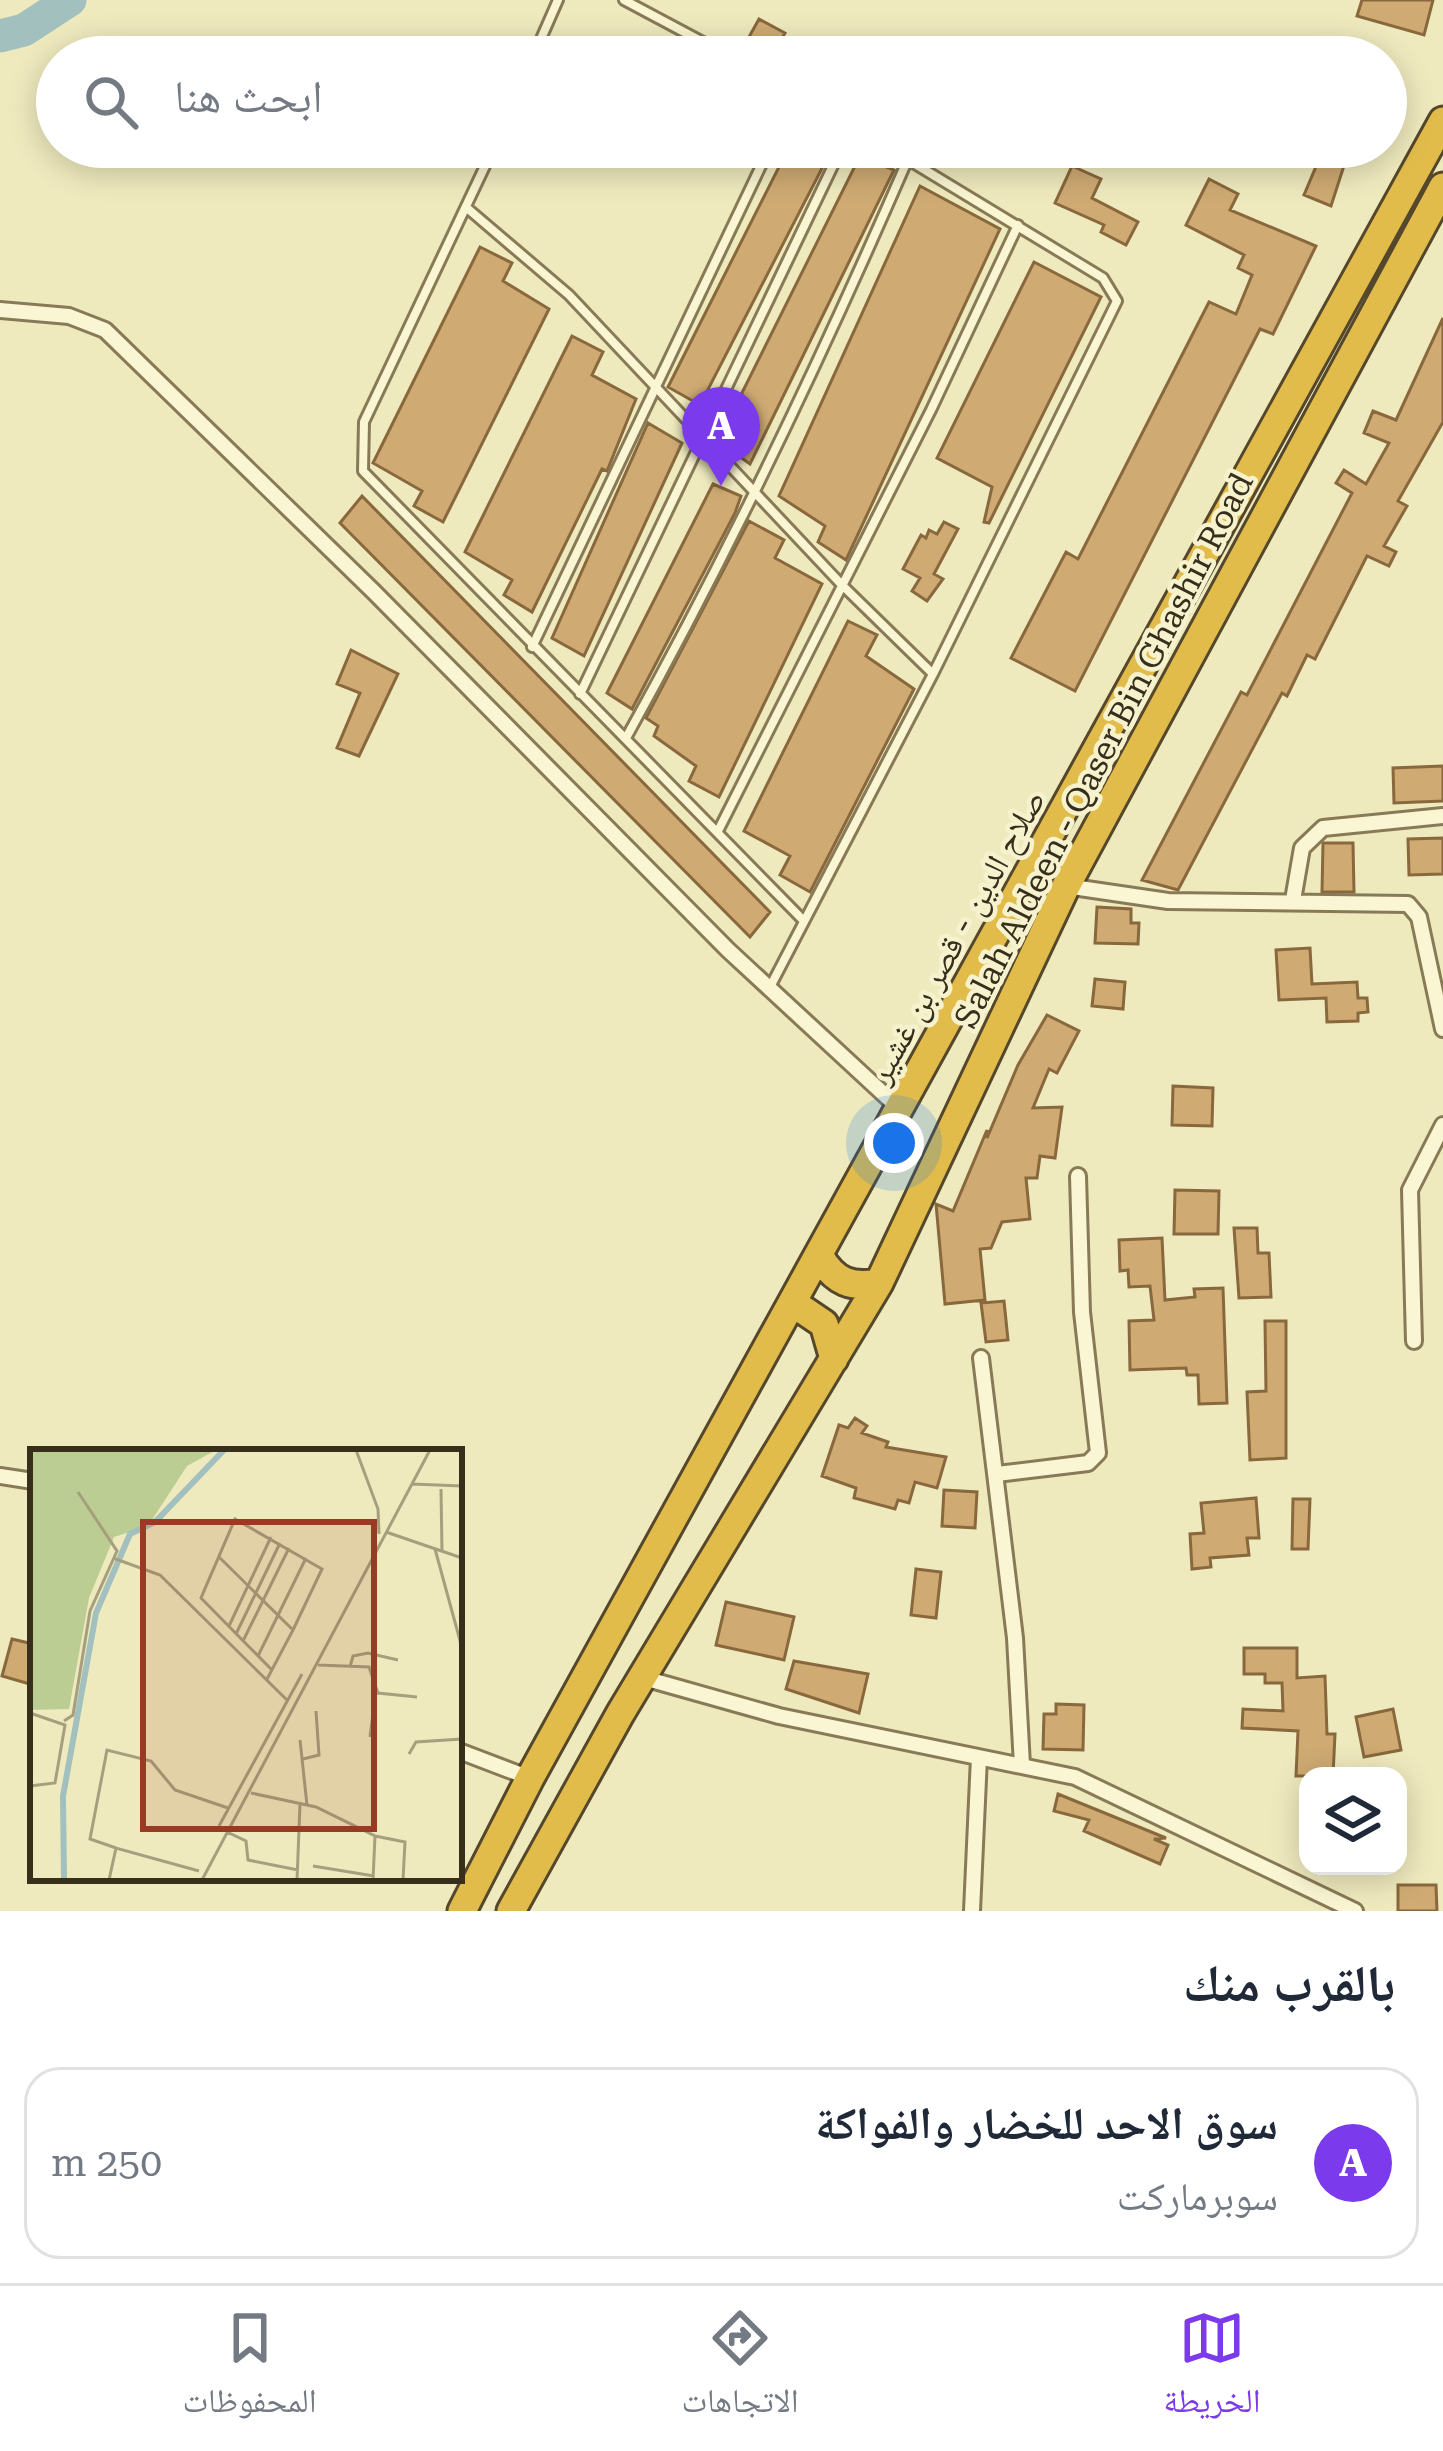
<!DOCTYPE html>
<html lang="ar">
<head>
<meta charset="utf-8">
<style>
  :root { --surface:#fff; --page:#f2f2f3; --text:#1f2937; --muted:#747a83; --line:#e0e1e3; --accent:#7c3aed }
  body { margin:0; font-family:"Roboto Serif","Noto Naskh Arabic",serif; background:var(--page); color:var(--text); direction:rtl }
  .controls { position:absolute; right:36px; bottom:36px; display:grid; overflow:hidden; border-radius:24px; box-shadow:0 6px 30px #0003 }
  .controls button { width:108px; height:108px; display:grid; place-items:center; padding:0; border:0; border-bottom:3px solid var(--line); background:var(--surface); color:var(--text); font:60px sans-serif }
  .you { position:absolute; left:894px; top:1143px; width:42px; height:42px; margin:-30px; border:9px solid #fff; border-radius:50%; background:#1a73e8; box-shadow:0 0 0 18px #1a73e833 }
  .badge { display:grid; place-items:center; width:78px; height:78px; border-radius:50%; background:var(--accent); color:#fff; font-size:39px; font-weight:700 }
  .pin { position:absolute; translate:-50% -99px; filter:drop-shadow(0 3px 6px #0008) }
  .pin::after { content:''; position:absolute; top:63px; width:42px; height:36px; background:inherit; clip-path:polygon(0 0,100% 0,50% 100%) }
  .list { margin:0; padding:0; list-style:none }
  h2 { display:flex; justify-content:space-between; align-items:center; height:156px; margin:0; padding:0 48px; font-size:51px }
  h2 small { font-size:39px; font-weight:400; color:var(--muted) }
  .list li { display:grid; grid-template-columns:78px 1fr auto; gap:36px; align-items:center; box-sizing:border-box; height:192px; margin:0 24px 24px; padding:0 24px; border:3px solid var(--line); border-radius:36px }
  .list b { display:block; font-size:45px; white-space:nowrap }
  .list p { margin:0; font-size:39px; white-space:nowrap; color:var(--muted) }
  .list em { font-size:39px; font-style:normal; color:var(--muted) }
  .icon { flex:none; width:66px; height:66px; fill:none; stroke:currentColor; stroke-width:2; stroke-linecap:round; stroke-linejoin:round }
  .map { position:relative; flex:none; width:1443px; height:1911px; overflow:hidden; direction:ltr }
  .search { position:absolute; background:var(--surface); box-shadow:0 6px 30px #0003; left:36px; right:36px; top:36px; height:132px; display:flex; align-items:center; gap:30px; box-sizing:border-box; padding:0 42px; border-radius:66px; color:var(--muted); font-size:45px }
  .sheet { height:372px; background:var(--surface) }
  nav { display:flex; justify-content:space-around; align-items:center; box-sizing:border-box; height:168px; border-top:3px solid var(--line); background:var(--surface); font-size:33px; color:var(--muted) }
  nav a { display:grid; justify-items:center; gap:6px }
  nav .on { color:var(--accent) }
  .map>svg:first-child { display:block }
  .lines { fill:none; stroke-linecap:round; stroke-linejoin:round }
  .river { stroke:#a2c0bd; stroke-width:33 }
  .building { fill:#cfaa73; stroke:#88683c; stroke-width:3 }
  .lane-casing { stroke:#887a56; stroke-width:14 }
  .street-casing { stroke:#887a56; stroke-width:20 }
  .highway-casing { stroke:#55472b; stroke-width:33 }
  .lane { stroke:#faf5d2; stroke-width:8 }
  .street { stroke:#faf5d2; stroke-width:14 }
  .highway { stroke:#e2bc4b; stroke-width:27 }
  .labels { text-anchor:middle; stroke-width:9; stroke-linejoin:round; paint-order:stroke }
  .street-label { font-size:33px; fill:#372e1c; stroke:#f6f2ce }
  .inset-river { fill:none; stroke:#a2c0bd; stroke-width:6 }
  .inset-road { fill:none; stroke:#a59f7d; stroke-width:3 }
  .view { fill:#993a25; fill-opacity:0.15; stroke:#993a25; stroke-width:6 }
  .inset-edge { fill:none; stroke:#372e1c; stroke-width:6 }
</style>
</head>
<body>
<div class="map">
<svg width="1443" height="1911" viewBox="0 0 1443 1911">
  <rect width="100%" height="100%" fill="#efeabe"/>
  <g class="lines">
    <path class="river" d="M0,36L24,30L70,0"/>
  </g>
  <path class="building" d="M1362,0H1433L1424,35L1357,16Z
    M759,19L785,33L771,57L745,44Z
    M789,147H833L700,405L668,387Z
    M1312,147H1350L1331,206L1304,195L1317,164L1306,160Z
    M860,156L894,170L750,464L718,441Z
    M1072,166L1101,179L1092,198L1138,222L1126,245L1101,232L1104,225L1055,203Z
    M1209,179L1238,194L1230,210L1316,246L1273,334L1260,329L1075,691L1011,658L1066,552L1078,559L1209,302L1236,314L1252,275L1238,268L1244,255L1186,225Z
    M920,186L1000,229L846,560L818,542L825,526L779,496Z
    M480,247L512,263L503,281L549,309L443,522L414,506L422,491L373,463Z
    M1034,262L1101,297L989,523L984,522L992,487L937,458Z
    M1443,318V422L1398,501L1407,506L1384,546L1396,552L1389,566L1367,556L1315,659L1307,655L1287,696L1282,693L1178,890L1142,880L1241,692L1247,695L1352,493L1336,483L1344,470L1366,484L1389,443L1364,433L1373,411L1396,420Z
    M572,336L603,352L592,375L636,399L607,471L602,469L532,612L504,595L512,580L465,552Z
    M648,423L682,443L584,656L552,638Z
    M713,484L741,496L735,513L632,709L607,693Z
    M362,496L770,912L750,937L340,523Z
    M749,521L784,540L775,558L822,584L719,797L689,781L696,766L654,736L658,726L646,718Z
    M944,522L958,529L934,574L943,579L927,601L912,591L920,578L903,569L921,535L926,538L929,530L937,534Z
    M848,621L877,635L866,656L914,689L810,892L780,875L790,856L744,831Z
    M351,650L398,674L359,756L337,748L360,693L337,684Z
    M1443,766V801L1394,803L1393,768Z
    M1443,838V874L1409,875L1408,839Z
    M1323,843H1353L1354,892H1322Z
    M1097,907L1131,909V923H1139L1138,944L1095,943Z
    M1310,948L1312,984L1357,982L1358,998H1367L1368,1012L1358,1013V1021L1327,1022L1326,998L1279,1000L1276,950Z
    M1095,979L1125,982L1123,1009L1092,1006Z
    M1047,1015L1079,1031L1057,1073L1049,1069L1033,1108L1062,1107L1055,1158L1040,1156L1037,1178H1026L1030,1219L1002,1222L991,1248L980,1249L985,1300L945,1304L936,1204L953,1211L987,1130V1138L1018,1065Z
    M1173,1086L1213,1088L1212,1126L1172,1125Z
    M1175,1190L1219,1191L1218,1234H1174Z
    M1234,1228H1257L1258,1253H1269L1271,1297L1239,1298Z
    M1162,1238L1165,1300L1195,1297L1194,1289L1223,1288L1227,1403L1199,1404L1198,1375H1187L1186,1368L1130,1370L1129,1321L1154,1320L1150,1286L1129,1287L1128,1270L1120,1271L1119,1240Z
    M1004,1301L1008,1340L986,1342L981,1303Z
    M1265,1321H1286V1458L1250,1460L1247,1392L1266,1391Z
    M855,1418L867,1426L862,1433L888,1442L886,1447L946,1457L937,1488L915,1482L909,1503L898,1500L895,1509L854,1498L856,1488L822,1476L839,1425L848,1428Z
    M944,1490L977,1492L975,1528L942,1526Z
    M1256,1498L1259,1538H1247L1249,1555L1210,1558L1211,1567L1192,1569L1190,1534L1204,1533L1201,1503Z
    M1293,1499H1310L1308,1549H1292Z
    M916,1569L941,1572L936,1618L911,1615Z
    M726,1602L794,1617L784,1660L716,1645Z
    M12,1639L33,1644V1685L2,1676Z
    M1244,1648H1297V1678L1325,1676L1327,1734H1335L1333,1776H1296L1298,1731L1242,1728L1243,1709L1283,1711L1282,1683H1265V1674H1244Z
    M794,1661L868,1674L859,1713L786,1689Z
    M1056,1704L1084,1705L1083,1750L1043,1749L1044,1714H1056Z
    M1393,1709L1401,1750L1364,1757L1356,1717Z
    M1058,1794L1166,1838L1154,1839L1168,1845L1160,1864L1084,1831L1089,1820L1054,1811Z
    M1398,1885H1436L1437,1911H1398Z"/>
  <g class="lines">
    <g class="lane-casing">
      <path id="lane" d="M624,0L731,57
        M533,57L558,0
        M494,147L364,422L363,471L803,920
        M887,147L1103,278L1117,301L933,674
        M467,208L569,295L841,584L933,674L769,989
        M532,647L770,147
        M580,694L842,147
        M626,738C730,551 823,355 908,159
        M718,831L931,410L1018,225"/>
    </g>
    <g class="street-casing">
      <path id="street" d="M0,310L69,316L105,330L374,592L728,950L902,1111
        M1066,886L1168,901L1408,904L1419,917L1443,1029
        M1293,900L1302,848L1323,828L1443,816
        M1414,1341L1410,1190L1443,1125
        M981,1358L1015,1638L1022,1765
        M997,1474L1088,1463L1098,1453L1082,1312L1078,1176
        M0,1476L33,1481
        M644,1678L779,1716L1075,1777L1355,1911
        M459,1751L530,1778
        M972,1911L979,1757"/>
    </g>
    <g class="highway-casing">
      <path id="highway" d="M820,1257C835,1282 851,1288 879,1283
        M793,1303L824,1324L834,1359
        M462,1911L530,1778L1443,121
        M511,1911L620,1714L879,1283L1066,886L1443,187"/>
    </g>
    <use href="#lane" class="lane"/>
    <use href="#street" class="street"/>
    <use href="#highway" class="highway"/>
  </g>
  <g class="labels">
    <g class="street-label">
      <text transform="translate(1103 750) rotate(-63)" y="12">Salah Aldeen - Qaser Bin Ghashir Road</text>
      <text transform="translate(956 936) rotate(-61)" y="12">صلاح الدين - قصر بن غشير</text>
    </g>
  </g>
  <g transform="translate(30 1449)">
    <rect width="432" height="432" fill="#efeabe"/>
    <path d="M0,1H186L157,17L118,77L84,88L59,149L39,260L0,261Z" fill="#bbcd92"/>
    <path class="inset-river" d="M34,431L33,347L66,164L100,85L125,73L194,1"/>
    <path class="inset-road" d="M326,1L348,60L349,85M382,35L432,37M411,40L412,103M356,83L432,109M405,100L432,199M188,107L263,181L236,232M83,109L130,126L258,252M199,177L241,88M206,185L250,94M213,192L259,99M228,207L276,109M288,216L339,218L348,244L387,248M320,218L323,207L338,204L368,211M242,221L171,149L205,70L292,120L263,181M0,264L35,276L25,334L0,337M34,272L43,266L60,162L87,102L48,43M340,288L346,242M270,291L277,356M379,305L386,293L432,290M273,310L289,306L286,262M221,344L286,358L345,387L343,431M189,377L272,225M431,381L432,321M197,383L216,392L218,411L268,421M345,387L375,393L373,431M86,399L60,390L77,301L121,312L145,341L198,359M283,417L344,427M79,431L86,399L169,422M172,431L400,1M267,431L270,355"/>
    <path class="view" d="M113,73H344V380H113Z"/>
    <rect width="432" height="432" class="inset-edge"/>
  </g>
</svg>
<div class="controls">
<button><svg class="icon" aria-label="layers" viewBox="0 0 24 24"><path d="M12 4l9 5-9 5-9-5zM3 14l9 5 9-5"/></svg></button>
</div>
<div class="you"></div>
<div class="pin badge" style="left:721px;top:486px">A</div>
<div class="search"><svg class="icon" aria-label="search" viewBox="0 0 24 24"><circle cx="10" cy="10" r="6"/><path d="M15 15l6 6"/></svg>ابحث هنا</div>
</div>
<section class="sheet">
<h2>بالقرب منك<small></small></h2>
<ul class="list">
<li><span class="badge">A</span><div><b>سوق الاحد للخضار والفواكة</b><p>سوبرماركت</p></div><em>250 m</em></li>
</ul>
</section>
<nav>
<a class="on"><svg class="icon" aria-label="map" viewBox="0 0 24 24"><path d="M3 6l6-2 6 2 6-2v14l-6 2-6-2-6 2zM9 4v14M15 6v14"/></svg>الخريطة</a>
<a><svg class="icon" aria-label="directions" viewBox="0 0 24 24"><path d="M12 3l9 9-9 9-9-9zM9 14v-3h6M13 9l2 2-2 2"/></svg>الاتجاهات</a>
<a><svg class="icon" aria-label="saved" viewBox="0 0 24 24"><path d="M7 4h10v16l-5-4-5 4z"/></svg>المحفوظات</a>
</nav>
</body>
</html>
